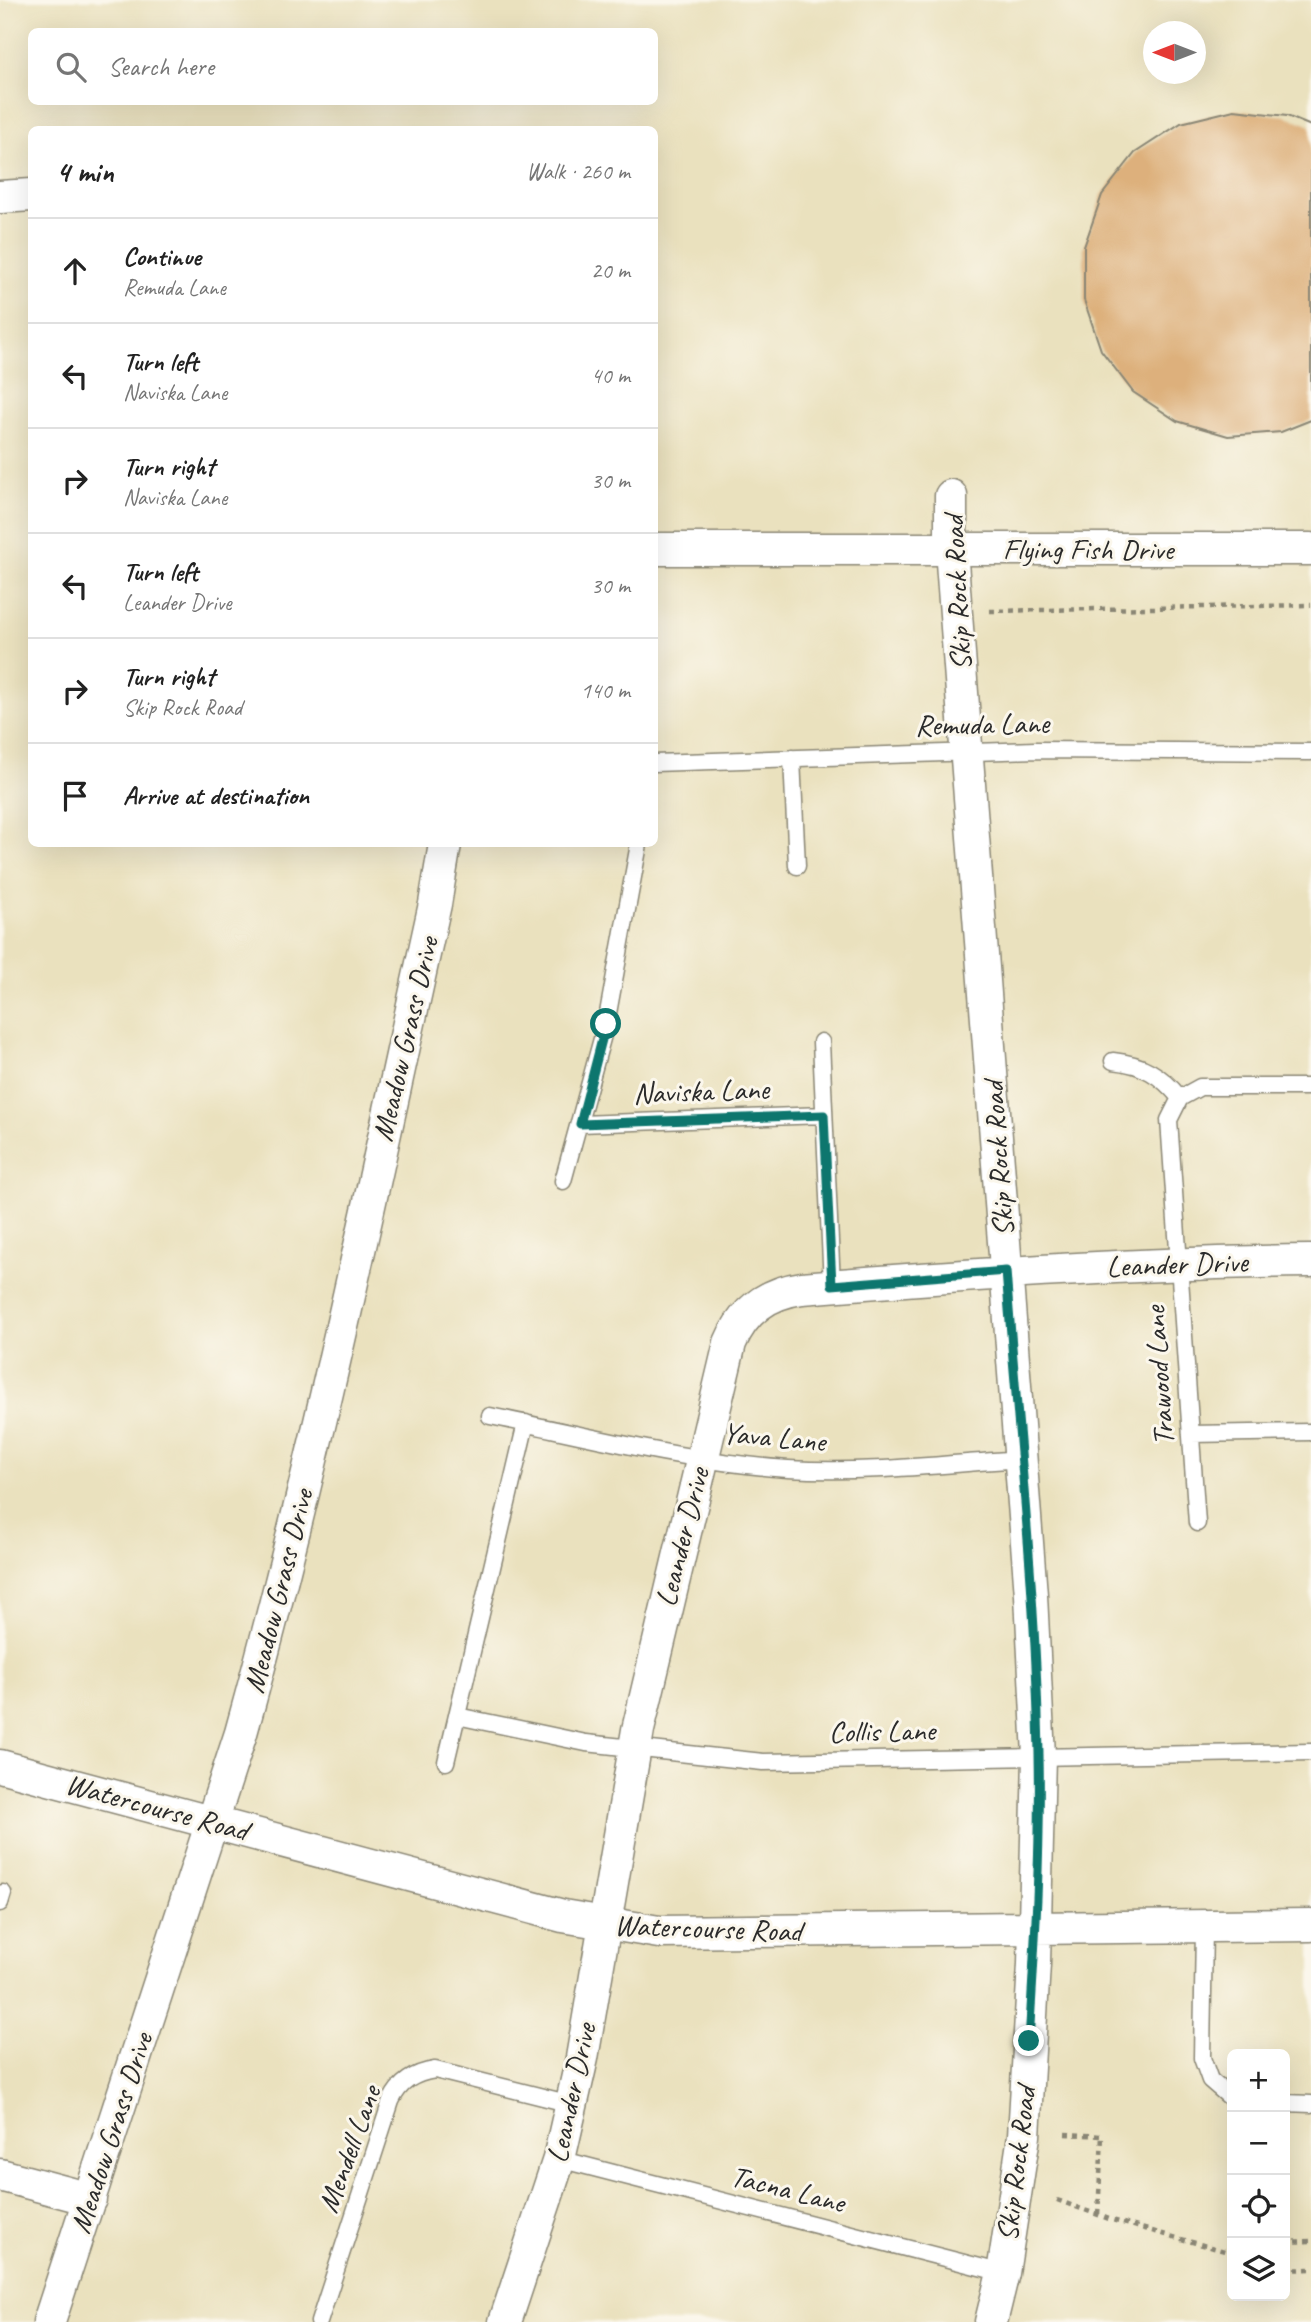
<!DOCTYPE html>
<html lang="en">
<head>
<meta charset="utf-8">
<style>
  :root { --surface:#fff; --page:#f6f6f6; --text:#222; --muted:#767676; --line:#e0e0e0 }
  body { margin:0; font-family:Caveat,sans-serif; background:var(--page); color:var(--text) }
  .controls { position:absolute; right:21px; bottom:21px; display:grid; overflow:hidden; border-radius:10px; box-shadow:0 7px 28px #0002 }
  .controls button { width:63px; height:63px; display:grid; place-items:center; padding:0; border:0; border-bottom:2px solid var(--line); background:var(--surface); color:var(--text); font:35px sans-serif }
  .compass { position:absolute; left:1143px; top:21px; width:63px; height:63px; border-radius:50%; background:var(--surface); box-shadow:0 7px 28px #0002; rotate:270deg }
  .stop { position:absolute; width:21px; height:21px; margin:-16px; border:5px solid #0f766e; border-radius:50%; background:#fff }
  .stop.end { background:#0f766e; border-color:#fff; box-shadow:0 2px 7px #0008 }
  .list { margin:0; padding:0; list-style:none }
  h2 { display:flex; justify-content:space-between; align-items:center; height:91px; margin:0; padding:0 28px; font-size:30px }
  h2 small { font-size:23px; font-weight:400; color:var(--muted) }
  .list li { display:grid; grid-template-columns:46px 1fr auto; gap:21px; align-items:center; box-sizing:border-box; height:105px; padding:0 28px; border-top:2px solid var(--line) }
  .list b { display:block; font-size:26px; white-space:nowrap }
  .list p { margin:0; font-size:23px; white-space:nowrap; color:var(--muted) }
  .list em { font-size:23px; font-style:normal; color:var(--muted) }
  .icon { flex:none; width:38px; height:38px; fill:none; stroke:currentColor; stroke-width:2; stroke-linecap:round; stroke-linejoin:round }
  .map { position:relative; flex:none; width:1311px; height:2322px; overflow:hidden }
  .search { position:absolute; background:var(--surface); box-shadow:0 7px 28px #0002; left:28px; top:28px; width:630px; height:77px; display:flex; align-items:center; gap:18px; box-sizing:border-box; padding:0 24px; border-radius:10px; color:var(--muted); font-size:26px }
  .panel { position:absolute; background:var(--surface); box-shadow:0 7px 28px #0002; left:28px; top:126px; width:630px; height:721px; border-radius:10px }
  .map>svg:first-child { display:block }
  .building { fill:#ddb07c }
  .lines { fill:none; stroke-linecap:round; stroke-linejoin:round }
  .lane-casing { stroke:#8a8674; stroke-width:19 }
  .street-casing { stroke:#8a8674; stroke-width:35 }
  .path { stroke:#8a8674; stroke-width:4.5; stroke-dasharray:5 5; stroke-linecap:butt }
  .lane { stroke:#fff; stroke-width:16 }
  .street { stroke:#fff; stroke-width:32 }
  .route { stroke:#0f766e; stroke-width:9 }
  .labels { text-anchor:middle; stroke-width:6; stroke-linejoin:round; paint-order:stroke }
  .street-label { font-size:30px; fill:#2b2b2b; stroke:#fbf7ec }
</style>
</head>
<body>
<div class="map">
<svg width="1311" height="2322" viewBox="0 0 1311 2322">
  <rect width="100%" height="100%" fill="#fbf7ec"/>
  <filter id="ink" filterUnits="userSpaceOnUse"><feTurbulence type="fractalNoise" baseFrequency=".0143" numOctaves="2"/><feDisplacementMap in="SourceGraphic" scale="14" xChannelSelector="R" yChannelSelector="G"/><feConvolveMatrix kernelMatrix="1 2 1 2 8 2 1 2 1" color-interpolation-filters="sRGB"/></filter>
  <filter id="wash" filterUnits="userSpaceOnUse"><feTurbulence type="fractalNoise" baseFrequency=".00686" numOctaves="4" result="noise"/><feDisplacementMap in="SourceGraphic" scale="28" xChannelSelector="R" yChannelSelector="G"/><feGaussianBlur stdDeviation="1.57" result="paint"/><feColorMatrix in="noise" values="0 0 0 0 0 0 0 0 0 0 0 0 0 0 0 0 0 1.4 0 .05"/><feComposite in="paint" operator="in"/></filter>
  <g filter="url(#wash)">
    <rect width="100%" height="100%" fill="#eae1be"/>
    <g id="blocks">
      <path class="building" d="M1234,110L1287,116L1311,126V420L1281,432L1228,436L1177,421L1133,392L1101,350L1084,300V247L1102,195L1135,153L1181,123Z"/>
    </g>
  </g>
  <g filter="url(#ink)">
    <use href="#blocks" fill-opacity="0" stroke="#8a8674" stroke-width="2"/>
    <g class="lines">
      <g class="lane-casing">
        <path id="lane" d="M792,758L797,866
          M654,763L1035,750L1311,752
          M821,1042L832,1285
          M1113,1061C1143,1064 1161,1075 1180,1098
          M580,1124L824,1115
          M563,1181L606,1024L639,844
          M490,1416C589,1436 687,1462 788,1469C865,1474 944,1464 1021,1459
          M1191,1434L1311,1432
          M1197,1523L1169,1120L1180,1098L1200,1087H1311
          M457,1716L586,1743L763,1762L1311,1752
          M446,1762L526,1423
          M0,1903L3,1893
          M1204,1927L1202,2058L1210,2080L1232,2099
          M1285,2103L1311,2104
          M559,2159L1003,2273
          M319,2322L391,2101C400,2082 414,2073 435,2070L571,2104"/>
      </g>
      <g class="street-casing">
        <path id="street" d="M0,197L32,195
          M951,496V549L1031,1595L1039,1756L1034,1964L1024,2136L1003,2273L991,2322
          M654,549H1311
          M0,1766L563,1916L659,1932L1311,1925
          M0,2175L90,2199
          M49,2322L241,1733C317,1459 374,1181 435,904L445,844
          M505,2322L559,2159L582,2058L638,1730L730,1343C744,1310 767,1293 802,1288C972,1274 1141,1263 1311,1261"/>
      </g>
      <path class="path" d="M990,611L1311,605
        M1065,2134L1102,2136L1098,2215
        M1057,2200L1112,2220L1232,2253
        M1285,2242L1311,2241
        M1285,2270L1311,2269"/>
      <use href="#lane" class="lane"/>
      <use href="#street" class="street"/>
    </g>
  </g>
  <g class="lines" filter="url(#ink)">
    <path class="route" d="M606,1024L580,1124L824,1115L832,1285L1006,1271C1018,1432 1036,1593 1039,1754C1041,1850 1035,1946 1029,2041"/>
  </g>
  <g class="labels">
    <g class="street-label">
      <text x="1088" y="559">Flying Fish Drive</text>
      <text transform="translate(957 593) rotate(-93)" y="10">Skip Rock Road</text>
      <text transform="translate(982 724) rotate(-1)" y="10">Remuda Lane</text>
      <text transform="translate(405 1039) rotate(-77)" y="10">Meadow Grass Drive</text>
      <text transform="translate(701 1091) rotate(-2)" y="10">Naviska Lane</text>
      <text transform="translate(998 1159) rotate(-94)" y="10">Skip Rock Road</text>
      <text transform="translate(1177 1264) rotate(-2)" y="10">Leander Drive</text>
      <text transform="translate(1159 1376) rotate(-94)" y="10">Trawood Lane</text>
      <text transform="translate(774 1437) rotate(5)" y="10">Yava Lane</text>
      <text transform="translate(682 1537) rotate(-76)" y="10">Leander Drive</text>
      <text transform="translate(278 1591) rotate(-76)" y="10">Meadow Grass Drive</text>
      <text transform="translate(882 1731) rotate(-1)" y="10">Collis Lane</text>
      <text transform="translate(157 1807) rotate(15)" y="10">Watercourse Road</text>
      <text transform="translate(708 1928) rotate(2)" y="10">Watercourse Road</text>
      <text transform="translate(571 2093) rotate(-78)" y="10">Leander Drive</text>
      <text transform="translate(111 2133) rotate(-72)" y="10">Meadow Grass Drive</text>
      <text transform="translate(349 2149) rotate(-70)" y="10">Mendell Lane</text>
      <text transform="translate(1016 2164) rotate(-83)" y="10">Skip Rock Road</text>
      <text transform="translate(788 2189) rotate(14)" y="10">Tacna Lane</text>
    </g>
  </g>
</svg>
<div class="controls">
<button>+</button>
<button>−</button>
<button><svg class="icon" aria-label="locate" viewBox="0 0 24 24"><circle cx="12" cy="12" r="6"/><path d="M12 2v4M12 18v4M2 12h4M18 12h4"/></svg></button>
<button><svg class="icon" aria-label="layers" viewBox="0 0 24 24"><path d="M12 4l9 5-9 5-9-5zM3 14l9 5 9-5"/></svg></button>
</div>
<svg class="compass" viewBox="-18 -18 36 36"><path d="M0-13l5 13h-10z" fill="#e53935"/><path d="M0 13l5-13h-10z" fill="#767676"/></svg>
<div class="stop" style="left:606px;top:1024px"></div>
<div class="stop end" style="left:1029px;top:2041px"></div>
<div class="search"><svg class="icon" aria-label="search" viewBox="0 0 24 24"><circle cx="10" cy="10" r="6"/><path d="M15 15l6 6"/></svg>Search here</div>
<section class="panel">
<h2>4 min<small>Walk · 260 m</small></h2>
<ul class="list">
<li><svg class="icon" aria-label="ahead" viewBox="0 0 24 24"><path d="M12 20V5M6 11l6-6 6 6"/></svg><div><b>Continue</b><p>Remuda Lane</p></div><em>20 m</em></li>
<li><svg class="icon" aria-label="left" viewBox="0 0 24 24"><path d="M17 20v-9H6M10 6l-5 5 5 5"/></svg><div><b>Turn left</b><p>Naviska Lane</p></div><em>40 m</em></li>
<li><svg class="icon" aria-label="right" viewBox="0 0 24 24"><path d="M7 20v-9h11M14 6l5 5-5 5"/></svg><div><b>Turn right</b><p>Naviska Lane</p></div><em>30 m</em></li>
<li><svg class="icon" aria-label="left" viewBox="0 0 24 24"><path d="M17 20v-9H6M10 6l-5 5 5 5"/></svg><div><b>Turn left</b><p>Leander Drive</p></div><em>30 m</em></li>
<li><svg class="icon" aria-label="right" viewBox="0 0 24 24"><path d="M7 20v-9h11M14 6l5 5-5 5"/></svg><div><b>Turn right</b><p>Skip Rock Road</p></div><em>140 m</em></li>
<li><svg class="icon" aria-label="arrive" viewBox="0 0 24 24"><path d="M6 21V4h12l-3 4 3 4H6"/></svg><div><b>Arrive at destination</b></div></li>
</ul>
</section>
</div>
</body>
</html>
